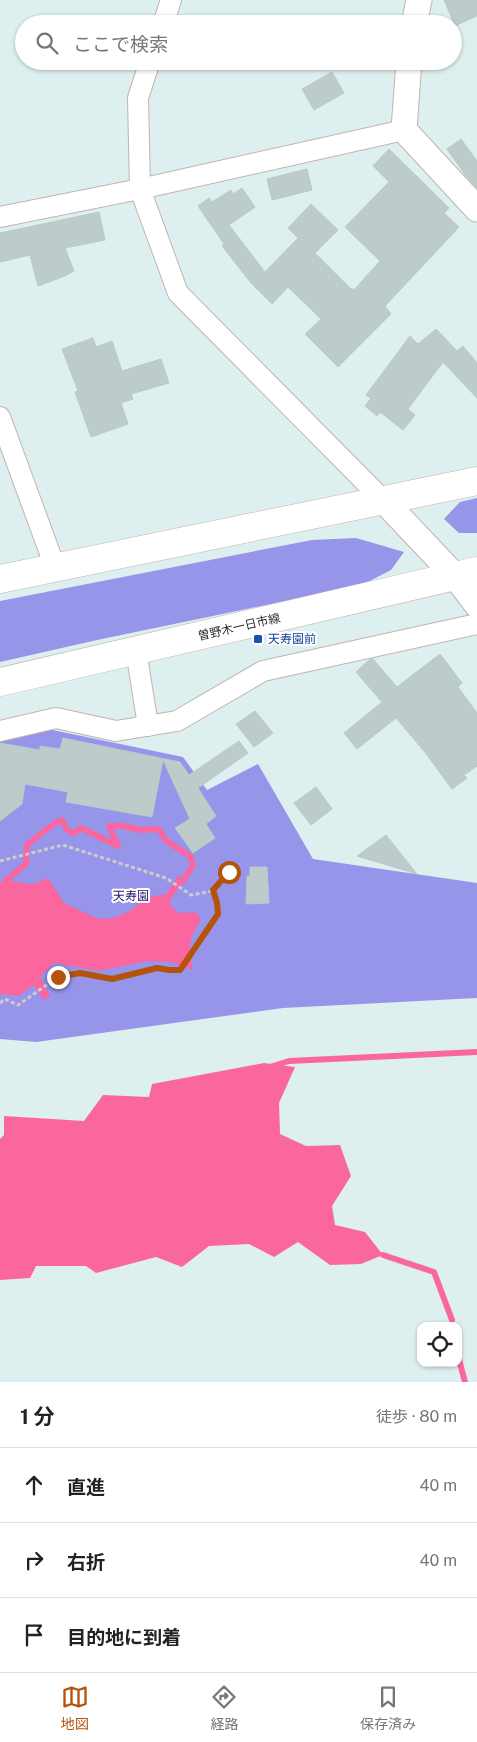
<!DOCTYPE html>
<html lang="ja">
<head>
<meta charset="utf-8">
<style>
  :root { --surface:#fff; --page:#f6f6f6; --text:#222; --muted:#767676; --line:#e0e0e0; --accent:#b45309 }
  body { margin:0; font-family:"Public Sans","Noto Sans JP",sans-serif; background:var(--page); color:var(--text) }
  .controls { position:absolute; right:15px; bottom:15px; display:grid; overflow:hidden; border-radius:10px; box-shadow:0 1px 4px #0004 }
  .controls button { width:45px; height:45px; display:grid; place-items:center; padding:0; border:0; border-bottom:1px solid var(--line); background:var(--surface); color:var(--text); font:25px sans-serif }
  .stop { position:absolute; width:15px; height:15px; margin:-11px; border:4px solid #b45309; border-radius:50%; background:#fff }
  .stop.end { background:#b45309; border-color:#fff; box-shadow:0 1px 5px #0008 }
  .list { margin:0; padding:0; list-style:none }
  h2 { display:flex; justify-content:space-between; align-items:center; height:65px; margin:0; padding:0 20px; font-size:21px }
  h2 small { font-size:16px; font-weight:400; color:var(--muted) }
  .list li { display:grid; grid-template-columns:32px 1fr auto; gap:15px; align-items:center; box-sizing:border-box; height:75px; padding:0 20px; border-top:1px solid var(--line) }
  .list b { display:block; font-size:19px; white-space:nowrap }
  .list em { font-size:16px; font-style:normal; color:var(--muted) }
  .icon { flex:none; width:28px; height:28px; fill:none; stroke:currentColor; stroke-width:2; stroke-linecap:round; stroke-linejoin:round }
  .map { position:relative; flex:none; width:477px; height:1382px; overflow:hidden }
  .search { position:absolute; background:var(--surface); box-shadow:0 1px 4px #0004; left:15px; right:15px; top:15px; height:55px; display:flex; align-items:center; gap:12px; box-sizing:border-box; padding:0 18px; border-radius:28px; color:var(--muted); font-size:19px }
  .sheet { height:290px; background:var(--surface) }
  nav { display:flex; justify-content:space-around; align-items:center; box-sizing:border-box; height:70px; border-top:1px solid var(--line); background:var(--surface); font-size:14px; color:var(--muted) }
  nav a { display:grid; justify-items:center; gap:2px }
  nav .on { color:var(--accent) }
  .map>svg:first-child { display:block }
  .green { fill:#9695ea }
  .water { fill:#fa679f }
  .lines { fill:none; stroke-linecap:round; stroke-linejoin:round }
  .stream { stroke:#fa679f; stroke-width:6 }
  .building { fill:#bdcbca; stroke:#b6cbcb }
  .minor-casing { stroke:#c1b4b1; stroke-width:22 }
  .tertiary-casing { stroke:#c1b4b1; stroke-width:27 }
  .secondary-casing { stroke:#c1b4b1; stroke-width:29 }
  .path { stroke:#ccc; stroke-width:3; stroke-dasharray:4 2.5; stroke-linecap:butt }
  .minor { stroke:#fff; stroke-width:20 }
  .tertiary { stroke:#fff; stroke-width:25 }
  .secondary { stroke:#fff; stroke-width:28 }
  .route { stroke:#b45309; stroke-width:6 }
  .transit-dot { fill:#1a4fb4; stroke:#fff; stroke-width:2 }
  .labels { text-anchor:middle; stroke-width:4; stroke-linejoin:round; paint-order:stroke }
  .street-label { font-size:12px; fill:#2c2c2c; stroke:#fff }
  .transit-label { font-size:12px; fill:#164399; stroke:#fff; text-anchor:start }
  .park-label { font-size:12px; fill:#211372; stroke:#fff }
</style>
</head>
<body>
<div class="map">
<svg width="477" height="1382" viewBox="0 0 477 1382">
  <rect width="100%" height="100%" fill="#ddefee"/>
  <path class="green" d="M477,498V533H459L444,519L460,502Z
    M356,538L404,552L391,570L362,585L97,640L0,662V601L312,540Z
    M43,728L183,757L207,790L258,764L313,859L477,883V998L283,1008L36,1042L0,1039V738Z"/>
  <path class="water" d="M179,875L183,881L169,902L177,913L195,912L201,919C188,941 188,947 193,970L172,962L148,961L98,971L54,963L40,977L50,996L44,1000L33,985L19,996L0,994V884C14,877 20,885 32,884C37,883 43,880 48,878L64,903L98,919L114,918L128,912L148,897L166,894Z
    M264,1063L295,1067L279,1103L280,1134L306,1146L340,1145L351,1176L332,1206L335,1225L365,1232L383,1255L361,1264L330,1265L298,1242L274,1257L249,1244L209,1246L182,1267L156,1257L96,1273L86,1266H36L30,1278L0,1280V1139L4,1135V1116L84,1121L103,1095L149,1097L152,1084Z"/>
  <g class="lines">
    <path class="stream" d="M5,881L26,864L27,845C39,837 49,824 62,820L67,830L74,833L81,828L118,846L109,826H124L139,830L159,829L166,841L190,856L193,865L183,881
      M270,1067L289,1061L477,1052
      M383,1255L434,1272L452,1320
      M458,1356L465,1382"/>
  </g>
  <path class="building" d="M444,0H477V16L455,26Z
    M332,72L344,93L314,110L302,89Z
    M461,139L477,161V188L466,176L447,149Z
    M389,149L449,208L444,213L459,227L385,306L391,314L338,367L305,334L321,319L288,287L272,304L251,283L222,246L224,244L198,206L209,198L212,202L231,190L233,194L242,188L255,207L229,225L265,272L298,238L288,228L311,204L338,230L315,253L351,289L352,288L354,290L380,261L345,227L389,182L373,166Z
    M307,169L312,190L272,200L267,179Z
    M99,212L105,240L65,248L74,271L65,276L38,286L30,255L0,262V233Z
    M436,329L457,351L463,346L477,363V398L443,362L408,409L415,415L403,430L380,412L377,416L365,406L371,398L366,395L410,336L418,344Z
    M93,338L96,347L112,341L122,371L161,359L169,383L131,394L133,399L121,403L128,424L91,437L75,392L78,391L62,349Z
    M440,654L462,683L458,687L477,713V766L464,775L467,778L452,789L424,751L396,718L357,749L344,733L382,702L356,672L369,660L373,659L397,687Z
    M255,711L273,733L254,747L236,724Z
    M63,738L180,762L189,775L239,741L248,753L198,788L216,816L206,824L215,838L193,853L175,828L190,819L163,760L152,817L66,802L68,792L25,784L22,804L0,821V743L40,750V746L60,749Z
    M316,787L332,809L311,825L294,803Z
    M386,835L417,874L357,856Z
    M250,867H267L269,903L246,904L247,876H250Z"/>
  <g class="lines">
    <g class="minor-casing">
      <path id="minor" d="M163,24L171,0
        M150,61L138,98L140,189L178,293L383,500
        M0,217L140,189L404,130
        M0,417L55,567
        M136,650L148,726
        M0,731L56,718L116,731L177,721L263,671L477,624"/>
    </g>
    <g class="tertiary-casing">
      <path id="tertiary" d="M414,24L419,0
        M409,61L404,130L477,209
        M383,500L455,576L477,605"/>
    </g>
    <g class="secondary-casing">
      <path id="secondary" d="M0,579L477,481
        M0,682L477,571"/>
    </g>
    <path class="path" d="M0,861L63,845L166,878L191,895L213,891L229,872
      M0,1003L5,999L18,1005L58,977L80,973L111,979L157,968L169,971L180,970L218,914L217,903L213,891"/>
    <use href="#minor" class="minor"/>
    <use href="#tertiary" class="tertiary"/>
    <use href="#secondary" class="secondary"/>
  </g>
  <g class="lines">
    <path class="route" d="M58,977L80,973L112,979L157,968L169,970H180L218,914L217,903L213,890L229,872"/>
  </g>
  <rect class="transit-dot" x="253" y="634" width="10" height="10" rx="2.5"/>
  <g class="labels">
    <g class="street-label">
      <text transform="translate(239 627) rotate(-13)" y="4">曽野木一日市線</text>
    </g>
    <g class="transit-label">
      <text x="268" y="643">天寿園前</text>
    </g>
    <g class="park-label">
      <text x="131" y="900">天寿園</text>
    </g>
  </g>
</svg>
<div class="controls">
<button><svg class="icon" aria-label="locate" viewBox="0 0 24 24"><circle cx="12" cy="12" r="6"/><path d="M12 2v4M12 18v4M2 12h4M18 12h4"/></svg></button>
</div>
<div class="stop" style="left:229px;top:872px"></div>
<div class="stop end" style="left:58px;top:977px"></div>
<div class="search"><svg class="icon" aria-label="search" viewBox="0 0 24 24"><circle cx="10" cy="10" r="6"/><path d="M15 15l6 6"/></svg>ここで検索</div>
</div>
<section class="sheet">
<h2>1 分<small>徒歩 · 80 m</small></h2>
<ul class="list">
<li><svg class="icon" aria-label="ahead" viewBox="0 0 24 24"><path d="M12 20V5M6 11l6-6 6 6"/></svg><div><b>直進</b></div><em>40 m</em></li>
<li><svg class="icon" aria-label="right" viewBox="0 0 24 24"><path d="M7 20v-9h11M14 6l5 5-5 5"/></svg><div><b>右折</b></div><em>40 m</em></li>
<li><svg class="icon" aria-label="arrive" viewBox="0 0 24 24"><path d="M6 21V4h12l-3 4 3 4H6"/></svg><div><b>目的地に到着</b></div></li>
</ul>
</section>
<nav>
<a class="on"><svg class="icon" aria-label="map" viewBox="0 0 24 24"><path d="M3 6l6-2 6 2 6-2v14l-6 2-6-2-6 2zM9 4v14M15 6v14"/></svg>地図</a>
<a><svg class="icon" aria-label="directions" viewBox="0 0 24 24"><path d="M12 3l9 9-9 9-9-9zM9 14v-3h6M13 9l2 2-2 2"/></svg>経路</a>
<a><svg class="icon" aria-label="saved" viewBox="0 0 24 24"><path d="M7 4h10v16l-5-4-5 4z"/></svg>保存済み</a>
</nav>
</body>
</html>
